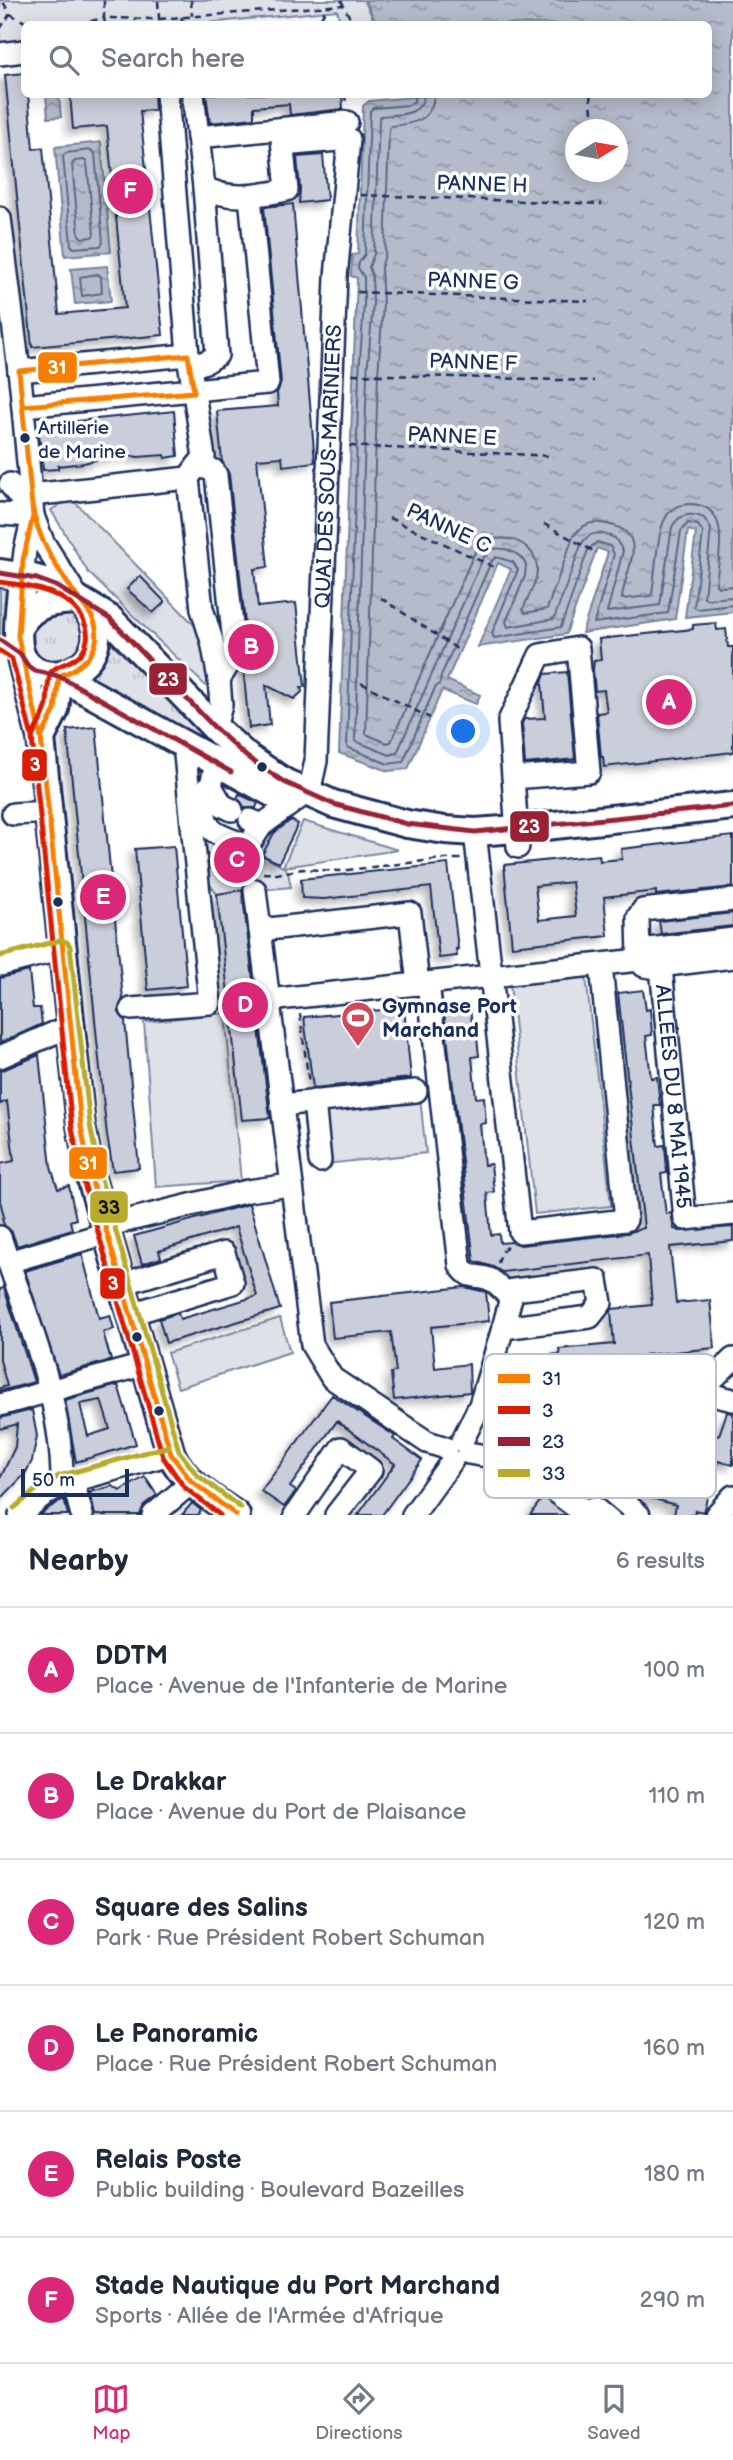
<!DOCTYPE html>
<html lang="en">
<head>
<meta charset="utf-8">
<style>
  :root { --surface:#fff; --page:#f2f2f3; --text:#1f2937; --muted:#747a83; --line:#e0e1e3; --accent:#db2777 }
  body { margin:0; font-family:"Balsamiq Sans",sans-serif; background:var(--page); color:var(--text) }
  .compass { position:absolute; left:565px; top:119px; width:63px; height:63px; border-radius:50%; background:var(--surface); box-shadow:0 4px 18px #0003; rotate:79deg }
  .scale { position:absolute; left:21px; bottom:18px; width:108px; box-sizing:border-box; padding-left:7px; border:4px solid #1b2f5e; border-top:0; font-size:19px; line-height:24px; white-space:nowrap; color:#1b2f5e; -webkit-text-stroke:5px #fff; paint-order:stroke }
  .you { position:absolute; left:464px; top:732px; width:24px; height:24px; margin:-18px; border:5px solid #fff; border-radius:50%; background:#1a73e8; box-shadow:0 0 0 10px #1a73e833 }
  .badge { display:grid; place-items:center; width:46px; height:46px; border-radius:50%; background:var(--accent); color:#fff; font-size:23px; font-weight:700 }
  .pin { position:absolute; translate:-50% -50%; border:4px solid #fff; box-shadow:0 2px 7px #0006 }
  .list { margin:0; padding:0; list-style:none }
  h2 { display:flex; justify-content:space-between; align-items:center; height:91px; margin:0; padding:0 28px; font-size:30px }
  h2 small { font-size:23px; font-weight:400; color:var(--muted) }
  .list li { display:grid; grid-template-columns:46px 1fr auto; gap:21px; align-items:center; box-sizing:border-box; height:126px; padding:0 28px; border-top:2px solid var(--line) }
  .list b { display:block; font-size:26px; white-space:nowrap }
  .list p { margin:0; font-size:23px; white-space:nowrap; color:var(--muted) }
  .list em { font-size:23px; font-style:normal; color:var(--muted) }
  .icon { flex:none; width:38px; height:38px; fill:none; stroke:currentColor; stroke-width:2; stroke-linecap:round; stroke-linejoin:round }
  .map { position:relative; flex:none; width:733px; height:1515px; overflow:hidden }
  .search { position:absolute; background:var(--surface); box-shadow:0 4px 18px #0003; left:21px; right:21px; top:21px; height:77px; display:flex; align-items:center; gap:18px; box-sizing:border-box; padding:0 24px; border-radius:10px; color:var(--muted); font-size:26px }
  .sheet { height:847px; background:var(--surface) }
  nav { display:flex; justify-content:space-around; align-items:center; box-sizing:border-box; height:98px; border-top:2px solid var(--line); background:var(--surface); font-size:19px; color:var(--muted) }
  nav a { display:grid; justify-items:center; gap:4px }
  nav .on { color:var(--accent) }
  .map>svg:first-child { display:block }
  .grass { fill:url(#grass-tufts); stroke:#7c88a2; stroke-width:2 }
  .park { fill:#dee1e7; stroke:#7c88a2; stroke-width:2 }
  .water { fill:url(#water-ripples); stroke:#77839f; stroke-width:2; fill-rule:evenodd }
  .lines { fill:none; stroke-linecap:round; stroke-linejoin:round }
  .shore { stroke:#596789; stroke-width:2 }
  .building { fill:#caceda; stroke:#1b2f5e; stroke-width:2; fill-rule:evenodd; filter:url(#shadow) }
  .minor-casing { stroke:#1b2f5e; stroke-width:26 }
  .major-casing { stroke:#1b2f5e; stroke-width:32 }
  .path { stroke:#1b2f5e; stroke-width:2.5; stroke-dasharray:7 5; stroke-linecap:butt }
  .minor { stroke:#fff; stroke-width:21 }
  .major { stroke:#fff; stroke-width:26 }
  .bus-1-casing { stroke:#fff; stroke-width:10 }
  .bus-2-casing { stroke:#fff; stroke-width:10 }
  .bus-3-casing { stroke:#fff; stroke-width:10 }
  .bus-4-casing { stroke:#fff; stroke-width:10 }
  .bus-1 { stroke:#f67e00; stroke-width:5 }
  .bus-2 { stroke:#d81e05; stroke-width:5 }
  .bus-3 { stroke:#992035; stroke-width:5 }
  .bus-4 { stroke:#b8ab2c; stroke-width:5 }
  .bus-dot { fill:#1b2f5e; stroke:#fff; stroke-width:2.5 }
  .labels { text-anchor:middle; stroke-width:7; stroke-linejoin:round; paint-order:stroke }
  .bus-label { font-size:19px; fill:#1b2f5e; stroke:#fff; text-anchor:start }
  .street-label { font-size:21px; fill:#1b2f5e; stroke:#fff }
  .poi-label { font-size:21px; font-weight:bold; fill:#1b2f5e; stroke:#fff; text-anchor:start }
  .key { fill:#fff; stroke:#bbc1cf; stroke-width:2 }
  .key-label { font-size:19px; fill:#1b2f5e }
  .line-badge { stroke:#fff; stroke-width:2.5 }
  .badge-label { font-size:19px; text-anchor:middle; font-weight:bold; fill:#fff }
  .pale-badge-label { font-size:19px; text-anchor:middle; font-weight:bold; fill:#111 }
</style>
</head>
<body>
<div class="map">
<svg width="733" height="1515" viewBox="0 0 733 1515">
  <defs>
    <pattern id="grass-tufts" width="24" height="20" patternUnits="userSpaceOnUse" patternTransform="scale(1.75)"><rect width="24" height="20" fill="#dee1e7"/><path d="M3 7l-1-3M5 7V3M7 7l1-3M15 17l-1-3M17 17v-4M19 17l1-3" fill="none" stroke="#bec1c9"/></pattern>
    <pattern id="water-ripples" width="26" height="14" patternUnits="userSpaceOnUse" patternTransform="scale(1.75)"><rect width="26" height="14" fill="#b5bbca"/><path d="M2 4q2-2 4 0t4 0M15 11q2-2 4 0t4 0" fill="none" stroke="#9298a7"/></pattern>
    <filter id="shadow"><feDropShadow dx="-5.5" dy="5.5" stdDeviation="3.5" flood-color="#0004"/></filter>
  </defs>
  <rect width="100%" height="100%" fill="#fff"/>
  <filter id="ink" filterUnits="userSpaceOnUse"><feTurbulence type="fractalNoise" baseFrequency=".0143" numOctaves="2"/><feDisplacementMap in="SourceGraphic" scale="14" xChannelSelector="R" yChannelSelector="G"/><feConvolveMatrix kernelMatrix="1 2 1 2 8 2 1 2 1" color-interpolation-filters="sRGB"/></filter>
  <g filter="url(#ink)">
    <path class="grass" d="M0,573L9,575L4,643L0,640Z
      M68,610C91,625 85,640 72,659L51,664L38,658L30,646L28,639L34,618Z
      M122,630L215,728L203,756L79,687Z"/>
    <path class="park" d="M0,0H364L376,24H341L337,10L198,24H24V42L0,45Z
      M71,498L208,639L213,693L88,572L51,510Z
      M303,821L398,850L284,867L288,872L291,887L217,894L206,879L201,829L262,855L283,867Z
      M586,976L611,1206L535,1214L510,984Z
      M225,1013L241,1181L156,1187L144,1022Z
      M420,1097L426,1153L326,1164L319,1107Z
      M280,1318L290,1352L178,1388L167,1353Z"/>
    <path class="water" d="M365,0H733V612L685,617L696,532L688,530L675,619L582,633L608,552L597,548L566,634L478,647L511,569L498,563L447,680L480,695L476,704L442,690L408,769L388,771L339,753L357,278L351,276L352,255L358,254L363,106L369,101L445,94H708V24H377ZM576,130H618V172H576Z
      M46,95H59L61,117L48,118Z
      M101,142L111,252L65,256L55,147Z
      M107,266L111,301L75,304L71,269Z"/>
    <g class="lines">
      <path class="shore" d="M415,94L414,101L409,105L373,108L370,111L365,254L359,263L358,268L364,277V304L359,374L347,747L388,764L403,762L435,688L440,683L441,676L491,562L496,557L513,562L518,570L492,633L494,638L561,627L588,550L597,542L610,546L614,554L594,623L668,613L681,531L688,523L698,525L703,532L694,607L697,609L733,605
        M424,94C422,117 399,114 381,116L379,119L374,254L369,267L372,276L373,304L367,375L355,741L390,755L397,753L483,558L493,549C506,547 521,553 526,565L525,576L506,622L508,627L554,619L581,545C589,530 601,532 615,538L623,551L607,612L660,605L672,527C679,514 691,512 704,518L711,529L704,597L707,599L733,597
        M434,94C433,121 413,124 391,126L389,129L385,255L381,268L383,304L378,375L366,734L387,743L391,742L474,554C488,528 534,536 537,567C538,581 528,597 523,609L525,613L547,609L573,537C580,527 589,521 601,523C656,530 623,571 622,599L649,596L652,594C655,575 657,533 665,519C670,508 681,504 692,504C733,507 718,557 716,585L719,587L733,586
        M91,150L95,154L103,243L100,246L74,248L71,245L63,156L66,153Z
        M84,160L87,163L94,234L92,237L82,238L79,235L72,164L75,161Z
        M98,274L101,277L102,293L82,296L80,277Z"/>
    </g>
    <path class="building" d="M24,73V94H28L33,149L43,148L59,314L125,308L107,126L73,129L70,94H154L155,110L140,111L163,335L32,347L5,75Z
      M206,94H342L343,109L290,115L289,104L254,107V118L210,123Z
      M323,155L327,200L299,203L300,189L297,157Z
      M293,204L315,462L283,466L282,457L257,459L268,567L254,569L258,607L296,603L305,687H301L302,692L294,699L266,685L270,725L249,728L243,666L247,642L229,474L222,461L217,411L278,406L277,393L281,382L264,207Z
      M174,411L178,456L165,458V455L138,457L127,455L94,458L95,460L84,463L58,466V469L43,470L38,425Z
      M140,576L165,602L153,613L127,589Z
      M716,623L717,630L726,629L728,647H733V752L604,767L603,757H601L597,713L607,712L604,690L595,691L593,670L594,661L601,660L599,639L693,629V625Z
      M567,672L575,759L525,764L522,723L524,719L545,718L542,683L545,674Z
      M96,727L123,999L118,1011L125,1021L139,1168L113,1171L107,1135L97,1040L67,730Z
      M239,794L258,803L256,808H245L237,798Z
      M291,820L298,824L279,863L262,855L274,833Z
      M733,836V887L656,895V891L604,897L608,936L512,946L504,865L599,855L600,861L622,859L621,849ZM572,882L576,916L539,920L535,886Z
      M174,846L187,986L148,990L135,849Z
      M448,864L458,949H456L457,956L439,958L431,887L324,899L302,898L301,879Z
      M242,890L270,1118L242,1120L217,894Z
      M733,913V926L661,934L659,921Z
      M29,971L33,1008H40L42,1024L0,1043V978Z
      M643,990L646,1010L650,1009L652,1035L646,1036L651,1078L657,1077L660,1105H654L658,1146L665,1145L667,1173L661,1174L666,1214L671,1213L674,1229L680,1231L733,1227V1241L670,1247L676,1303L710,1300L715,1348L644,1355L648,1391L631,1392V1395L599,1398V1401L575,1403L574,1397L525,1402L521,1357L560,1354L559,1349L614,1344L611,1312L612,1309L652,1305L648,1255L502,1272L493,1267L474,1261L444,1012L470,1009L473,1030L476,1029L479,1056L472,1057L476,1098L484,1097L486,1123L480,1124L484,1165L491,1164L494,1192L487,1193L491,1235L499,1234L500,1243L512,1242L521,1245L627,1233L644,1228L618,993Z
      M404,1008L411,1078L313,1088L304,1017Z
      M39,1055L51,1167L58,1189L69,1186L76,1219L70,1221L72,1229L17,1246L12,1232L4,1225L2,1218L4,1217L0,1200V1164L14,1161L7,1101L0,1104V1071Z
      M249,1204L280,1309L166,1343L159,1319L178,1313L180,1319L257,1296L236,1227L159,1251L161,1258L142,1264L134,1236Z
      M82,1254L99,1318L110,1315L114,1329L103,1332L111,1360L59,1375L25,1271Z
      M464,1287L486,1292L489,1321L431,1327L435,1368L469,1364L470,1392L394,1400L391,1373L396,1372L391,1332L333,1338L329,1302Z
      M4,1288L34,1382L0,1391V1388L7,1386L0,1360V1289Z
      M118,1385L136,1444L76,1462L65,1400ZM101,1400L110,1429L88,1436L80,1404Z
      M332,1395L395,1436L393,1439L422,1460L382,1515H358L395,1464L337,1421L290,1487L296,1491L284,1507L261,1491Z
      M32,1410L37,1436L32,1461L25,1474L0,1500V1479L15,1447L17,1424L0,1429V1418Z
      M727,1412L733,1413V1465L718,1461L703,1512L695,1510L694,1515H674L676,1505L633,1493L620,1481L625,1472L680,1425L719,1435Z
      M145,1477L157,1495L144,1505L140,1515H95L90,1492L113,1486L120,1491Z
      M543,1497L567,1515H530Z
      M64,1499L68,1515H40L49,1508Z
      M192,1503L201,1510L198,1515H182Z"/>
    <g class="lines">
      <g class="minor-casing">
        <g id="minor">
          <path d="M0,54L24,51"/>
          <path d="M167,94L188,355L204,457L188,478L202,609L212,641L219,679L221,705L215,728"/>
          <path d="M193,94L204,187C229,202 259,195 287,190L281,129"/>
          <path d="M198,137L347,122"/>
          <path d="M0,218L21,387L33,516L25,551L22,577"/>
          <path d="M191,367L208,361L217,355L204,187"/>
          <path d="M19,371L188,355"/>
          <path d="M23,406L268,383L250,196"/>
          <path d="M197,466L213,470L216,475L234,643L232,659L219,679"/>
          <path d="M10,484L33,516L43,542L78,598"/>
          <path d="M31,495L188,478"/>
          <path d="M0,514L33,516"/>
          <path d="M214,772L211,786L222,805L232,810"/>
          <path d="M513,778L589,772L578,648L540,655L509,721L518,847"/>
          <path d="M211,786L201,792C206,835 209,831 248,846L262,825"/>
          <path d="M13,814L49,812"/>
          <path id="s1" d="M250,820L262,825L306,793L311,784L316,761L336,277L349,139L283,145"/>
          <path d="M475,832L520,1232L626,1220L601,965"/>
          <path d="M255,890L312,1345L332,1378L427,1442L446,1448"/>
          <path d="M260,930L410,913L418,984"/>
          <path d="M639,960L638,917L643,910L733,900"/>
          <path d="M639,960L644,952L649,949L733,939"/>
          <path d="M0,965L62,949"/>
          <path id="s2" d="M661,967L685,1219L733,1214"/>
          <path d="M428,983L460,1265C470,1281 474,1273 489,1279C496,1282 504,1292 511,1298"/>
          <path d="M269,1000L639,960L644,966L651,967L733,957"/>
          <path d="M131,1009L210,1003L184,745"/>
          <path d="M0,1057L54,1033L71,1030"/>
          <path d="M314,1101L320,1161"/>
          <path d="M281,1105L416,1091"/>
          <path d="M105,1226L248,1191L290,1185"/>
          <path d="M0,1237C26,1317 63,1399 62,1484"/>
          <path d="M8,1262L107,1233"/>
          <path d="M122,1284L224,1253L233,1283L131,1314"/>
          <path d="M700,1392L733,1400"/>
          <path d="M0,1405L146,1364"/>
          <path d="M462,1441L480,1405L503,1328L590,1317L601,1303L597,1280L513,1290L503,1328"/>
          <path d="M468,1453L579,1471"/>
          <circle cx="591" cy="1474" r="12"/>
          <path d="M599,1465C649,1437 692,1400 733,1359"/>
          <path d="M73,1481L82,1515"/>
          <path d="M600,1482L639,1515"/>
          <path d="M20,1515L41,1497L62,1484L171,1454"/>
          <path d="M153,1515L191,1483"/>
          <path d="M295,1515L341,1448L371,1470L336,1515"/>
          <path d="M413,1515L452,1461"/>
          <path d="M716,1515L733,1496"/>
        </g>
      </g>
      <g class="major-casing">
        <path id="major" d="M0,573C12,575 25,576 37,579C59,584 87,600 94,623C105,655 72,682 41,673C32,670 23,662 20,652C15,631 21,599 22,577
          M79,600L110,619L215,728L247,757L284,782L333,804L407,824L445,830L475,832L517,829L733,806
          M20,625C34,602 54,601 79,600
          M20,654L41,738L81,1126L91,1178L171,1454C184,1482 211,1498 236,1515
          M59,676L285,800
          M41,738L55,710L59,676"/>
      </g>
      <path class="path" d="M191,0L192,16
        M341,0L353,24
        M10,14L29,24
        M181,17L184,24
        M321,17L328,6
        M159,19L344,5
        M79,24L104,18V0
        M105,24L104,18L159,19L158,0
        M0,29L10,14L2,0
        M345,94L346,105
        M590,94L592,112
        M360,195L602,204
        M357,292L588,301
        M352,374L594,381
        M349,446L553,456
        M389,518L496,568
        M544,524L595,552
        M381,598L460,651
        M361,683L430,718
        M211,855H216L253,872
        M263,873L277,874L302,869L339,871L442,859H461
        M300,1014L309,1084
        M498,1263L501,1253L508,1245"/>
      <use href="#minor" class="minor"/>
      <use href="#major" class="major"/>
      <g class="bus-1-casing">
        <path id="bus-1" d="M23,406L194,392L188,355L19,371L33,516L23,560L18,637L41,738L81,1126L91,1178L171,1454L191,1481L236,1515
          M32,504C37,539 57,568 77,597C83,605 92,613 95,624C103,650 81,669 59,676L55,710L41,738L42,746"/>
      </g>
      <g class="bus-2-casing">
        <path id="bus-2" d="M0,582C31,586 75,592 86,627C89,635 87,645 82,652C75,663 56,664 51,672C47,680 48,695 47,704C45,716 36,726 32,738L72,1128L83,1180L163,1457L184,1487L220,1515
          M0,651L12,659L33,741"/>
      </g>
      <g class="bus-3-casing">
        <path id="bus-3" d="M0,573L37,579L56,586L110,619L215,728L247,757L284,782L333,804L407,824L475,832L733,806
          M0,640L20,654L28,666L35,671L59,676L231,772"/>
      </g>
      <g class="bus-4-casing">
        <path id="bus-4" d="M0,956L61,940L67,942L70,946L90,1125L100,1176L179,1451L197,1475L241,1508
          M14,1508L36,1490L59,1476L169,1446"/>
      </g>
      <use href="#bus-1" class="bus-1"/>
      <use href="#bus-2" class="bus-2"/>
      <use href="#bus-3" class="bus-3"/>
      <use href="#bus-4" class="bus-4"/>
    </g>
  </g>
  <defs>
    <g id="stadium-pin" transform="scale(1.75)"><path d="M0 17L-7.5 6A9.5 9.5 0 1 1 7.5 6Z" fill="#d1495b" stroke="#fff"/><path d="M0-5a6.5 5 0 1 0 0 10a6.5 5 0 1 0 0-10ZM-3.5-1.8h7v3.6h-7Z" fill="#fff"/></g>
  </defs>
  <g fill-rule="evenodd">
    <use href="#stadium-pin" x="358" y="1018"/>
  </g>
  <g class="bus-dot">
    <circle cx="25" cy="438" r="6"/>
    <circle cx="262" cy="767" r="6"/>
    <circle cx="58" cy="902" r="6"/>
    <circle cx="137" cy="1337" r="6"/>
    <circle cx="159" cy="1411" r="6"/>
  </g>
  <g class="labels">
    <g class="bus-label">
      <text x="38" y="434">Artillerie<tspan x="38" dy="24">de Marine</tspan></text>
    </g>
    <g class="street-label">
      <text transform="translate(482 184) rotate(2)" y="7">PANNE H</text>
      <text transform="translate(473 281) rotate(2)" y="7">PANNE G</text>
      <text transform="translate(473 362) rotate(2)" y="7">PANNE F</text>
      <text transform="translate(452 436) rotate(3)" y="7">PANNE E</text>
      <text dy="7" stroke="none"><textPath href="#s1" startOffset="396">QUAI DES SOUS-MARINIERS</textPath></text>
      <text transform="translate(449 528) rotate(25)" y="7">PANNE C</text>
      <text dy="7" stroke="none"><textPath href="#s2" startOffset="130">ALLÉES DU 8 MAI 1945</textPath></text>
    </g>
    <g class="poi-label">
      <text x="382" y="1013">Gymnase Port<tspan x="382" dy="24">Marchand</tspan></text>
    </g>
  </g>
  <rect x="484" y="1354" width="232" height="144" rx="10" class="key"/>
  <rect x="498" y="1374" width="32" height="9" fill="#f67e00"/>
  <rect x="498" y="1406" width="32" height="8" fill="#d81e05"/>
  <rect x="498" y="1437" width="32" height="9" fill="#992035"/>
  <rect x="498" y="1469" width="32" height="8" fill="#b8ab2c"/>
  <g class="key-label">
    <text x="542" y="1385">31</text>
    <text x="542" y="1417">3</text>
    <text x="542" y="1448">23</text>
    <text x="542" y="1480">33</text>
  </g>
  <g class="line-badge">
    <rect x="37" y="351" width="41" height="33" rx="7" fill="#f67e00"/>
    <rect x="148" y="662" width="40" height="34" rx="7" fill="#992035"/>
    <rect x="21" y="748" width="27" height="34" rx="7" fill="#d81e05"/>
    <rect x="509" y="810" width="41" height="33" rx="7" fill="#992035"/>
    <rect x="68" y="1146" width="40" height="34" rx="7" fill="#f67e00"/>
    <rect x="89" y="1190" width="40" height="34" rx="7" fill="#b8ab2c"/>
    <rect x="99" y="1267" width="27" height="33" rx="7" fill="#d81e05"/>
  </g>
  <g class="badge-label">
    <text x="57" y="374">31</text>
    <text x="168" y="686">23</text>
    <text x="35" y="771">3</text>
    <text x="529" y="833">23</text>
    <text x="88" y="1170">31</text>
    <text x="113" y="1290">3</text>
  </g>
  <g class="pale-badge-label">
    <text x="109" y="1214">33</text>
  </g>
</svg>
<svg class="compass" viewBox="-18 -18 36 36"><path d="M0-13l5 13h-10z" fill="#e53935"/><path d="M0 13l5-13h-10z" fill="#747a83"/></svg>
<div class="scale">50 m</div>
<div class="you"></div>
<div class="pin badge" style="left:669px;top:702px">A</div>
<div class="pin badge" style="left:251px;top:647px">B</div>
<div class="pin badge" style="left:237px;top:860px">C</div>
<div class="pin badge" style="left:245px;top:1005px">D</div>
<div class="pin badge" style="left:103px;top:897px">E</div>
<div class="pin badge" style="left:130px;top:191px">F</div>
<div class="search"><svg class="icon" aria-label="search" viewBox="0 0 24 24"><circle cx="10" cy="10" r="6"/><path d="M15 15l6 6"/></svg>Search here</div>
</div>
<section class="sheet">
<h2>Nearby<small>6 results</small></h2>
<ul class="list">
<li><span class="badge">A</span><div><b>DDTM</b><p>Place · Avenue de l'Infanterie de Marine</p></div><em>100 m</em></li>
<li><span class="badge">B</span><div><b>Le Drakkar</b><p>Place · Avenue du Port de Plaisance</p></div><em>110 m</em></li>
<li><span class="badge">C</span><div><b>Square des Salins</b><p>Park · Rue Président Robert Schuman</p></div><em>120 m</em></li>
<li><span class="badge">D</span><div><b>Le Panoramic</b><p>Place · Rue Président Robert Schuman</p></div><em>160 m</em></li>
<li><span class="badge">E</span><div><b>Relais Poste</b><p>Public building · Boulevard Bazeilles</p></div><em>180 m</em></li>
<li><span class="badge">F</span><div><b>Stade Nautique du Port Marchand</b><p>Sports · Allée de l'Armée d'Afrique</p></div><em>290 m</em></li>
</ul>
</section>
<nav>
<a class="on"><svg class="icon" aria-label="map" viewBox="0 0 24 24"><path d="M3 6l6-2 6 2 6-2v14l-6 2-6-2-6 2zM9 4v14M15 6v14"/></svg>Map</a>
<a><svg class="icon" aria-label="directions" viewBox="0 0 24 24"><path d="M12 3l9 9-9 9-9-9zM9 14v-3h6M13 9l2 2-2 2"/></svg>Directions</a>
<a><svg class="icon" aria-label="saved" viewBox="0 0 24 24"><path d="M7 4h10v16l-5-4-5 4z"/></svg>Saved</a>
</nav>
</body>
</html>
